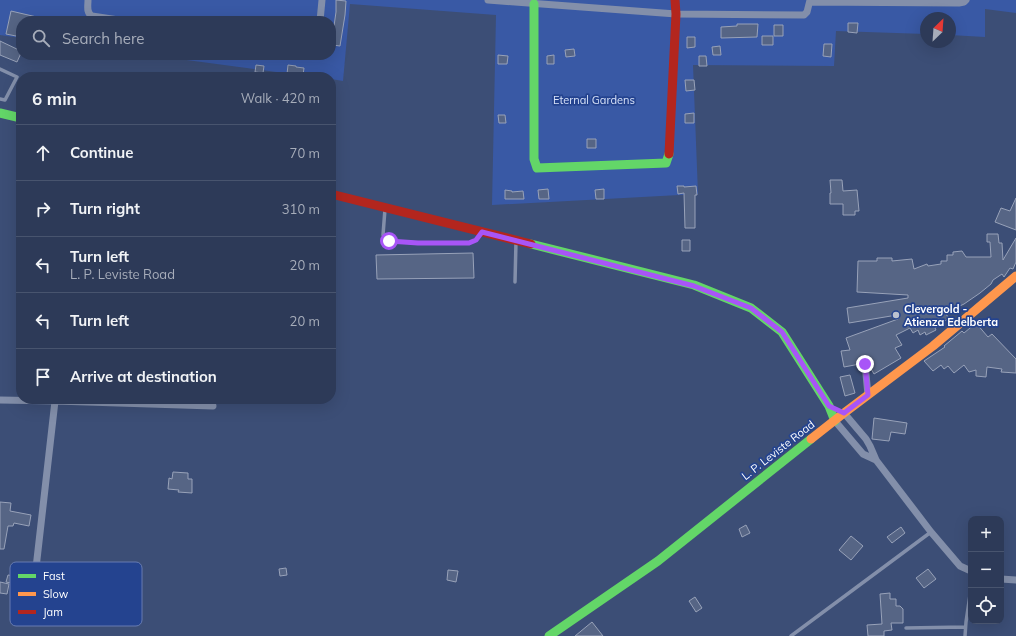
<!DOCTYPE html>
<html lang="en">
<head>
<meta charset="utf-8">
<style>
  :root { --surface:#2d3a58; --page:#394561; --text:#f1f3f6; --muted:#a7adba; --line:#48546e }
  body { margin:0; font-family:Mulish,sans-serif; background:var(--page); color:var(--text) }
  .controls { position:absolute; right:12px; bottom:12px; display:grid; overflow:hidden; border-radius:8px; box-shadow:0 4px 16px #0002 }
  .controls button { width:36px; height:36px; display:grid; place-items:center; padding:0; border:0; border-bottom:1px solid var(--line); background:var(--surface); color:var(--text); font:20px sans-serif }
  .compass { position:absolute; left:920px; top:12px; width:36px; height:36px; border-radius:50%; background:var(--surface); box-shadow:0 4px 16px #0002; rotate:25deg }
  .stop { position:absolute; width:12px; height:12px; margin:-9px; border:3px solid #a855f7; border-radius:50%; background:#fff }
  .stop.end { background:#a855f7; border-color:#fff; box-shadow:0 1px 4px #0008 }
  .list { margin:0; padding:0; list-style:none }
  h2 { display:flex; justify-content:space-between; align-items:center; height:52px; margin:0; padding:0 16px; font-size:17px }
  h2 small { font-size:13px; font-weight:400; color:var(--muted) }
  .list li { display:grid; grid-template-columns:26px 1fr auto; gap:12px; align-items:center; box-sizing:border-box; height:56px; padding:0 16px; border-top:1px solid var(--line) }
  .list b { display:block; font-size:15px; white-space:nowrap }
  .list p { margin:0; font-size:13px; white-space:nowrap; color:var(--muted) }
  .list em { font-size:13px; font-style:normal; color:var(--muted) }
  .icon { flex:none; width:22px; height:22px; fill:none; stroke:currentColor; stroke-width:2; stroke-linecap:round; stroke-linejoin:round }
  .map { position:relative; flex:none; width:1016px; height:636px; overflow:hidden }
  .search { position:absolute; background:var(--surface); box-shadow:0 4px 16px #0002; left:16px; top:16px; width:320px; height:44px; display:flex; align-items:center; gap:10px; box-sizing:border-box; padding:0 14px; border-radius:16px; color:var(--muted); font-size:15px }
  .panel { position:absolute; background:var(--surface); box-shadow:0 4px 16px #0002; left:16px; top:72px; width:320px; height:332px; border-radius:16px }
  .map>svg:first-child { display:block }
  .green { fill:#3959a5 }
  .building { fill:#566585; stroke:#98a2b9 }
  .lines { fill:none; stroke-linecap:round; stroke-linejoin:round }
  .lane { stroke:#838faa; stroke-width:3.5 }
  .street { stroke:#838faa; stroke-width:7 }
  .fast { stroke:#63d668; stroke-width:9 }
  .slow { stroke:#ff974d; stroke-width:9 }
  .jam { stroke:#b3261e; stroke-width:9 }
  .route { stroke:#a855f7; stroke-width:5 }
  .poi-dot { fill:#bbc1cf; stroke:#24438f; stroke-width:1.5 }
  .labels { text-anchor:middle; stroke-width:3.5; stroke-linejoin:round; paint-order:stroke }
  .park-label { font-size:11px; fill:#d9e3f9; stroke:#24438f }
  .poi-label { font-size:11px; font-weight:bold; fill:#fff; stroke:#24438f; text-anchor:start }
  .street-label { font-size:11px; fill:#fff; stroke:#24438f }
  .key { fill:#24438f; stroke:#667bb1; stroke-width:1 }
  .key-label { font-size:11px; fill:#fff }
</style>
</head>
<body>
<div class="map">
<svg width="1016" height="636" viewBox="0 0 1016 636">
  <rect width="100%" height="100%" fill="#3c4e76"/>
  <path class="green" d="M0,0H1016V13L985,9V37L950,35V18H926V34L836,31L834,66L693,65L698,194L492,205L496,15L350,4L343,81L331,79V77H314L149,55H331V21H21V38L0,35Z"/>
  <path class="building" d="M336,0L346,1L345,15L340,46L333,45L334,33H333L336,12Z
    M11,11L41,18V21H21V37L6,34Z
    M848,23H858L857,33L848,32Z
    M737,24H758L757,37L721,38V27L737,26Z
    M774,25H783V36H774Z
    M762,36H773V45H762Z
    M687,37H695V47L687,48Z
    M0,41L21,51V53L17,62L0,55Z
    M824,44H832L831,57L823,56Z
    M720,46L721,55H713L712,47Z
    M574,49L575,56L566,57L565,50Z
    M498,55L508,56L507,64H498Z
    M554,55V64H547V56Z
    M699,56H706L707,66H699Z
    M256,65L264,66L263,73L255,72Z
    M288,65L296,66V67L304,68L303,75H294V76L287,74Z
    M685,80H694L695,90L686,91Z
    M694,113V123H685V114Z
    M498,115H505L506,123H499Z
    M587,139H596V148H587Z
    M830,180H842L843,191L857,190L859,211H855V215H843V204H830V193H831Z
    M677,186H684V187L696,186L697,195H695V228H685L684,193L678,194Z
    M548,189L549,199H539L538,190Z
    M604,189V199H596L595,190Z
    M505,190L512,191V192L523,191L524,199H505Z
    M1016,198V230L995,222L1001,208L1010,211Z
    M987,234H998L999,243H1002L1003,260L1016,238V262L1013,269L1010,268L1004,277L1002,274L993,280L991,284L980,293L964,304L945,313L949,318L935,328L936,330L926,335L925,332L920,335L918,330L913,333L910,328L896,335L902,345L895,348L901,358L874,374L870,367L869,361L867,359L862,360L860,364L844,367L841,351L850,350L846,338L898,319L897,315L849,323L847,308L908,298V295L857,292L858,261H877V258H892V261L912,259L914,269L927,264L928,266L941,264V261H947V255H953V252L962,251L966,257H991L990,242H987Z
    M682,240H690V251H682Z
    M473,253L474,278L377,279L376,255Z
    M976,323L988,337L992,334L1016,359V373L1001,372L1002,369L987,367L986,377L976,376V370L969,372L964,365L954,373L948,366L944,369L941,365L933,371L924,361L945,347L944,346L962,331L964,333Z
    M850,375L855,393L845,396L840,377Z
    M874,418L907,423L905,434L891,432L889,441L872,439Z
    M173,472L188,473V479H192V493L178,492L179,490L168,489L169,478L172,479Z
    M0,502L11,503L10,511L31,515L29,526L14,523L13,526H8L4,549H0Z
    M746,525L750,533L742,537L739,529Z
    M901,527L905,533L892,543L887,537Z
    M851,536L863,546L851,560L839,550Z
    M286,568L287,575L280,576L279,569Z
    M928,569L936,579L924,588L916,578Z
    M448,570L458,571L456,582L447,580Z
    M8,575L16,576L15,584L6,582Z
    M0,582L9,584L7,594L0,593Z
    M890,593V599H896V606H900L903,609V623H891L892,630L884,631V636H868L867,625L882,624L880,594Z
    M695,597L702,608L696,612L689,601Z
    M592,622L603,636H575Z"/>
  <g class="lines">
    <path class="lane" d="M0,69L17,77L5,100L0,99
      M385,209L383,235L385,238L389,241L418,243H469L476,240L481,233
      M515,282L516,242
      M906,628L965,627
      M791,636L931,532
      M965,636L966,622L971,588"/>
    <path class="street" d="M88,0C88,6 86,13 92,16L125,21
      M488,0L676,14L804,15L807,12L810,0
      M810,2L959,3L964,2L966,0
      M320,21L322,0
      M865,364L868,395
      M0,400L55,401L213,406
      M844,413L866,439L870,446L876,460L931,532L960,566L971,571
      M835,421L863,454L876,460
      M1001,579L1016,580
      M38,581L36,568L55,401"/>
    <path class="fast" d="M534,4V159L537,168L666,163L669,154
      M0,113L21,118
      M531,244L694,285L751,308L782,332L829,406L835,421
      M549,636L658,561L811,439"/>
    <path class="slow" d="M811,439L844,413L933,346L1016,276"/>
    <path class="jam" d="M669,154L676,14L675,0
      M331,194L531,244"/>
  </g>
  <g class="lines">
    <path class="route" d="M389,241L418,243H469L476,240L482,232L694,286L751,308L782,332L829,406L844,413L868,395L865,364"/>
  </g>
  <circle class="poi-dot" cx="896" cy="315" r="4"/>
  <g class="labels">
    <g class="park-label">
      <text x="594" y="104">Eternal Gardens</text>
    </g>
    <g class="poi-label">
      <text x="904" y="313">Clevergold -<tspan x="904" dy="13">Atienza Edelberta</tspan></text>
    </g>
    <g class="street-label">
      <text transform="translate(778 450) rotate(-38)" y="4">L. P. Leviste Road</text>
    </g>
  </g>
  <rect x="10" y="562" width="132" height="64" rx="6" class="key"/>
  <rect x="18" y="574" width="18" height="4" fill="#63d668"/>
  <rect x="18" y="592" width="18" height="4" fill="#ff974d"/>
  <rect x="18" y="610" width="18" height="4" fill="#b3261e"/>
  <g class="key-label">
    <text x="43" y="580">Fast</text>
    <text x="43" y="598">Slow</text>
    <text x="43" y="616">Jam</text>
  </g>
</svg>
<div class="controls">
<button>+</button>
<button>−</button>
<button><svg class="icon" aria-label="locate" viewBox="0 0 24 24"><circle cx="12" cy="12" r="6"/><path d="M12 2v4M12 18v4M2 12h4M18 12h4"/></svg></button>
</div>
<svg class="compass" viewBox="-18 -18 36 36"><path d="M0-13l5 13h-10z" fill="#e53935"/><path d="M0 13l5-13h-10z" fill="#a7adba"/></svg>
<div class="stop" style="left:389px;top:241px"></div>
<div class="stop end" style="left:865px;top:364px"></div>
<div class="search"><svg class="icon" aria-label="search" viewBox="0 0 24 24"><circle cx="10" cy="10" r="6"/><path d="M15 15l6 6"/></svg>Search here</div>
<section class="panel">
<h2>6 min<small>Walk · 420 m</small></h2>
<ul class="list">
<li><svg class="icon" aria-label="ahead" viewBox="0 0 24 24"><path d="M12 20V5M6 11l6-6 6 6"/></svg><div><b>Continue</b></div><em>70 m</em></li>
<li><svg class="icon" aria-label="right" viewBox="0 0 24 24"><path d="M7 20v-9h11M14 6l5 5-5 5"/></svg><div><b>Turn right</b></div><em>310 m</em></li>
<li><svg class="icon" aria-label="left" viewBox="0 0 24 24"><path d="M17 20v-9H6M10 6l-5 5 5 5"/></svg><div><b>Turn left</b><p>L. P. Leviste Road</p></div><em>20 m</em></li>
<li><svg class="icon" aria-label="left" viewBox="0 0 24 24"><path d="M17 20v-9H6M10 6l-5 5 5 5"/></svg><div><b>Turn left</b></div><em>20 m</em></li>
<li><svg class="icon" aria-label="arrive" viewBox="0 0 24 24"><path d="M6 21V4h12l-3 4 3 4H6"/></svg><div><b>Arrive at destination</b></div></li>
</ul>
</section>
</div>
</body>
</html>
